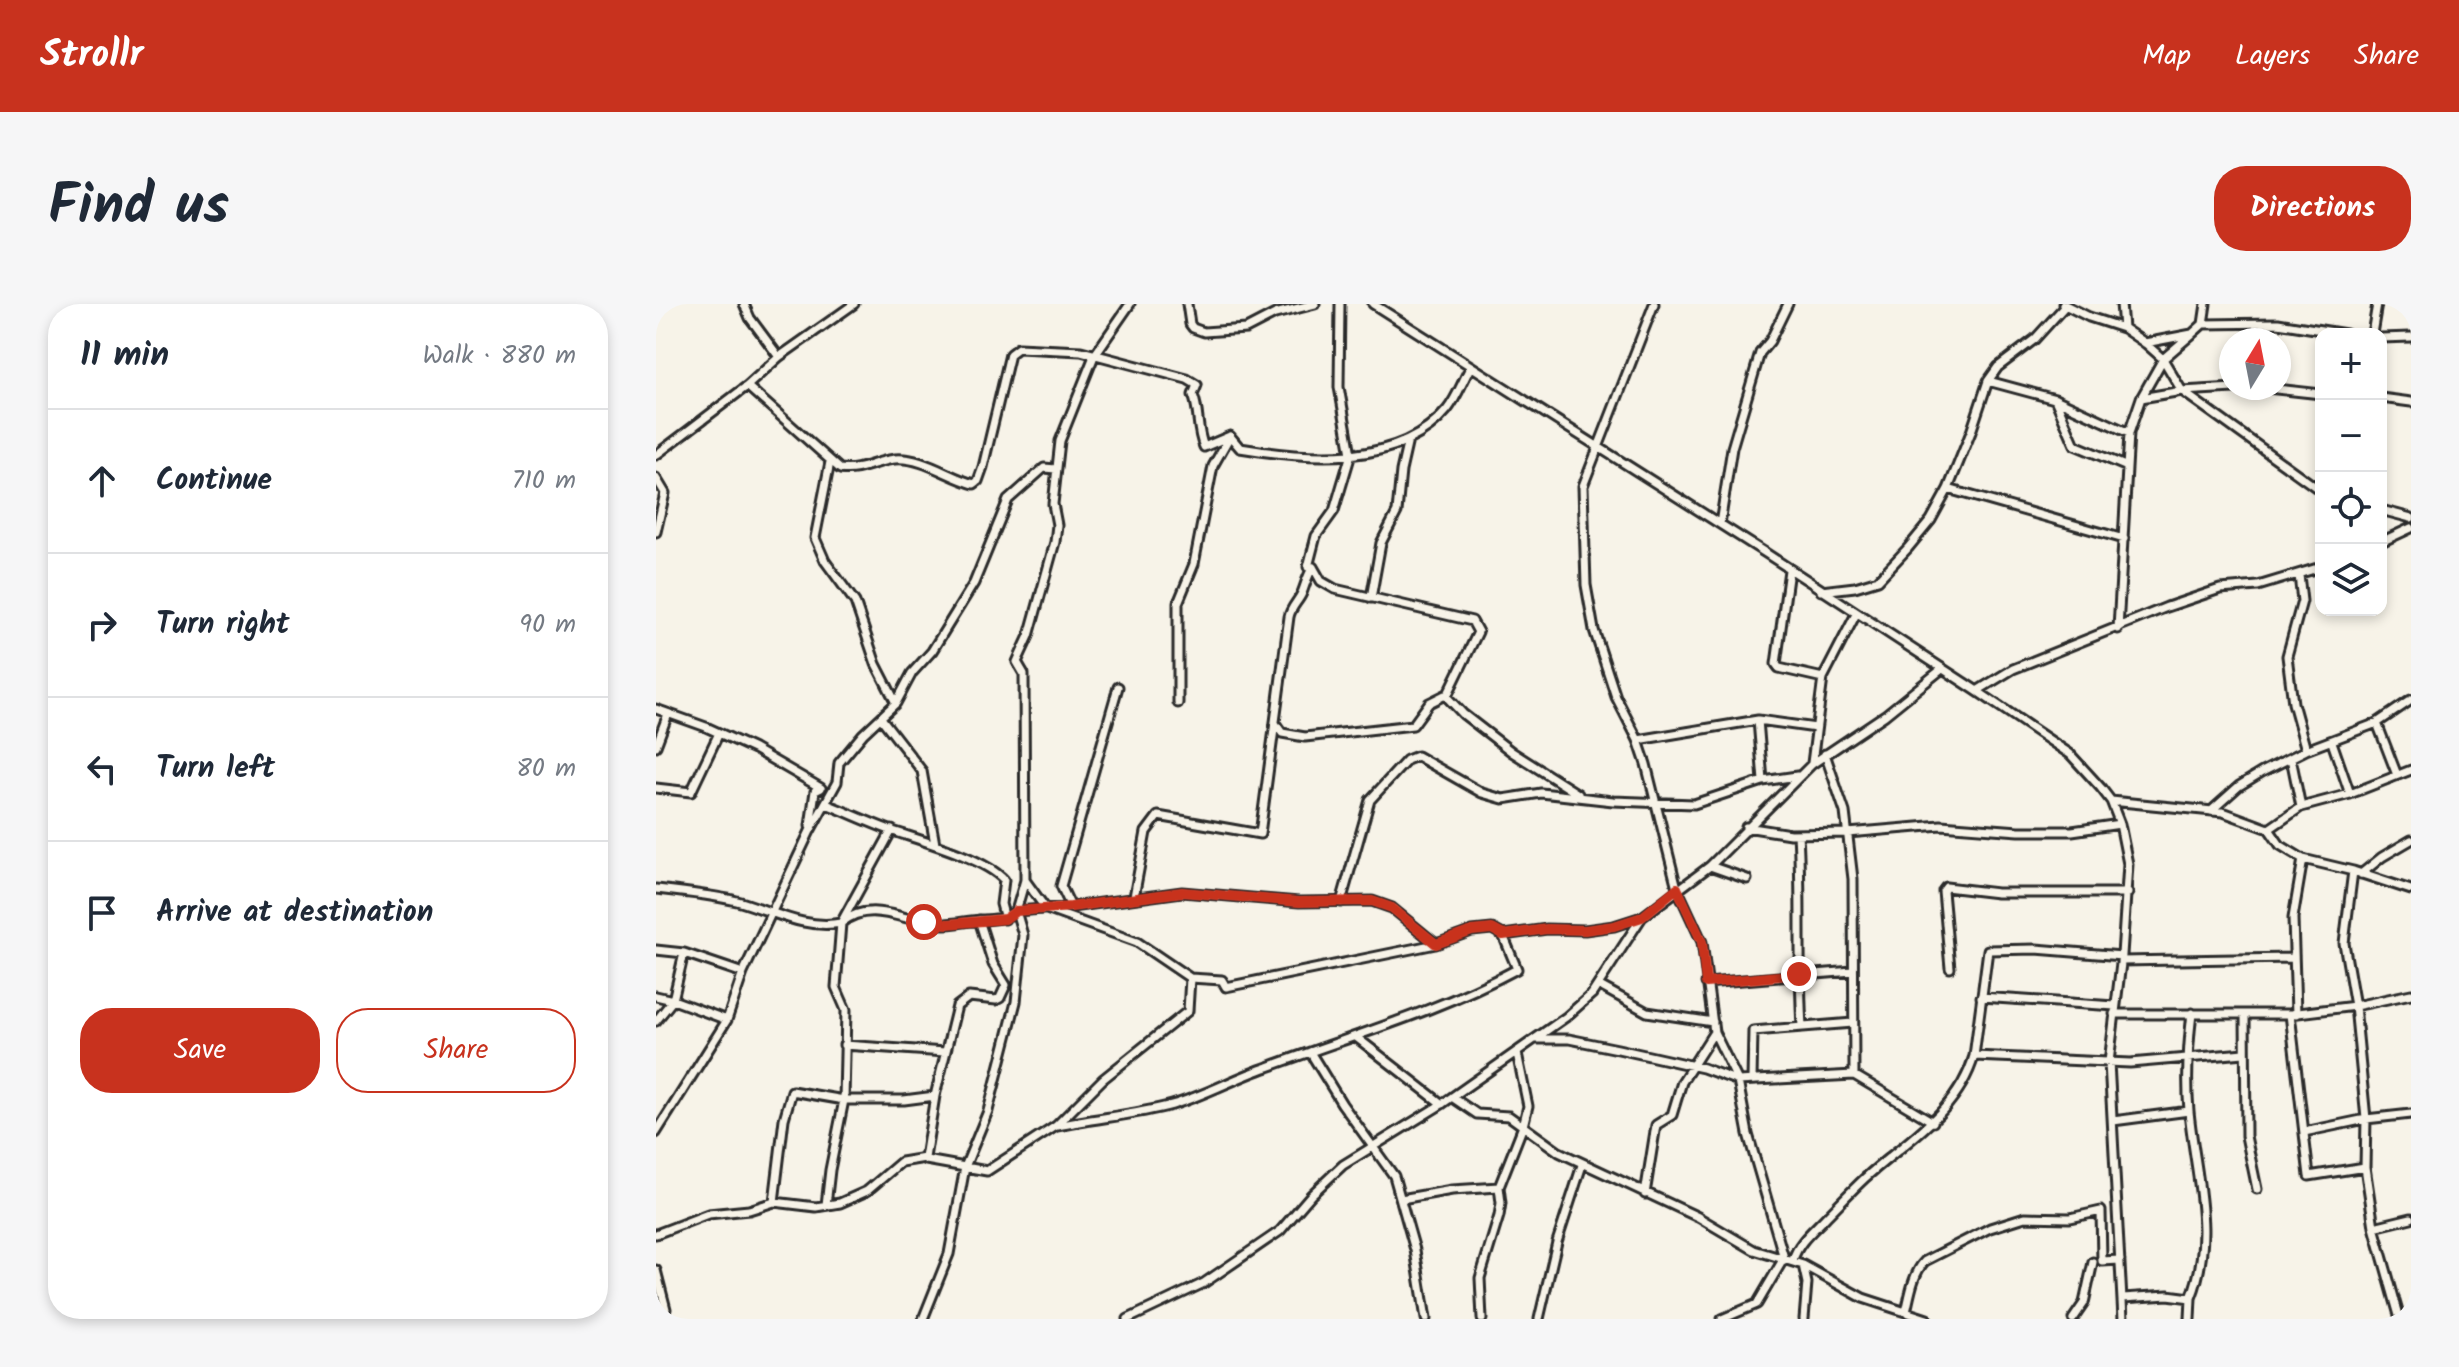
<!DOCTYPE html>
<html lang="en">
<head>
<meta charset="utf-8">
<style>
  :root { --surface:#fff; --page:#f6f6f7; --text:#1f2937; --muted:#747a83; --line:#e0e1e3; --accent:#c8321e }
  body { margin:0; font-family:Kalam,sans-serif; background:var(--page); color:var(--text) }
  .controls { position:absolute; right:24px; top:24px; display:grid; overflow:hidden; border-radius:16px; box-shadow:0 4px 12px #0003 }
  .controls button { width:72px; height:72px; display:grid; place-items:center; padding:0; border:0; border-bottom:2px solid var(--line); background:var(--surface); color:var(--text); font:40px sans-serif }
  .compass { position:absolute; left:1563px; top:24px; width:72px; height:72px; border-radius:50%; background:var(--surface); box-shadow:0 4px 12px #0003; rotate:10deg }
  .stop { position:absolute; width:24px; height:24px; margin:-18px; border:6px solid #c8321e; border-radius:50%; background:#fff }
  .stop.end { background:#c8321e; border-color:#fff; box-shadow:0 2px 8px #0008 }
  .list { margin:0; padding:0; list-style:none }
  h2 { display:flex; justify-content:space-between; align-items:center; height:104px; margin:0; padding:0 32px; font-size:34px }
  h2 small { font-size:26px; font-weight:400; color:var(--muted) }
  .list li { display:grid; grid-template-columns:52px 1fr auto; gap:24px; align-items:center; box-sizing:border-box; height:144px; padding:0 32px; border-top:2px solid var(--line) }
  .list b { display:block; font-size:30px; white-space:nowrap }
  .list em { font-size:26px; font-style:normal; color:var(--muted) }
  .actions { display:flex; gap:16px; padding:24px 32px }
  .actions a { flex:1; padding:18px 0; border:2px solid var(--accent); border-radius:32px; text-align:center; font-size:28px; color:var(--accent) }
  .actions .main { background:var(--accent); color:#fff }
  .icon { flex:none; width:44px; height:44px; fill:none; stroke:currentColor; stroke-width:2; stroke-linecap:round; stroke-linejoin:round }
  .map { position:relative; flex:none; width:1755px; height:1015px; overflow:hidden; border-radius:32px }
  header { display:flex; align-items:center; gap:48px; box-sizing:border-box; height:112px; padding:0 40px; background:var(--accent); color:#fff }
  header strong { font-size:38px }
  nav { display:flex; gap:44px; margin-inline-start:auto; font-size:28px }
  .intro { display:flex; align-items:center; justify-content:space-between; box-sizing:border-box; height:192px; padding:0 48px }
  h1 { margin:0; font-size:56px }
  .button { padding:20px 36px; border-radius:32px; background:var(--accent); color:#fff; font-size:28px; font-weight:700 }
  main { display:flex; gap:48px; padding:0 48px }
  aside { flex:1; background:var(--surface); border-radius:32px; box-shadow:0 4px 12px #0003 }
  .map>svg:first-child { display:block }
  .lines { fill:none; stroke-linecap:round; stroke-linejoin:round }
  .minor-casing { stroke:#2b2b2b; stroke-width:13 }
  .minor { stroke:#f7f3e8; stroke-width:7 }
  .route { stroke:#c8321e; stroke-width:10 }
</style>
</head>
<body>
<header>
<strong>Strollr</strong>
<nav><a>Map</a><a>Layers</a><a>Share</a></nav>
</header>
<div class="intro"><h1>Find us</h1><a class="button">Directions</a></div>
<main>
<aside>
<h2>11 min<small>Walk · 880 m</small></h2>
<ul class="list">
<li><svg class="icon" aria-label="ahead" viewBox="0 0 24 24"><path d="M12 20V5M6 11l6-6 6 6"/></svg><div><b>Continue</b></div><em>710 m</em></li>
<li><svg class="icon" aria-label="right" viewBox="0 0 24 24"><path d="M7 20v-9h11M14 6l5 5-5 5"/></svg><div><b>Turn right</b></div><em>90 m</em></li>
<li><svg class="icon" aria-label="left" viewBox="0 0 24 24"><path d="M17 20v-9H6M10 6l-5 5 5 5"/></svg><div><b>Turn left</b></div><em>80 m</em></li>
<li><svg class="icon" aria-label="arrive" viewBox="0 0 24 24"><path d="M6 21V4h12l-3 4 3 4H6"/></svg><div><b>Arrive at destination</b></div></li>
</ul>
<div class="actions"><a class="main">Save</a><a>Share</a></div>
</aside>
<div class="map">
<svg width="1755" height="1015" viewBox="0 0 1755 1015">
  <rect width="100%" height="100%" fill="#f7f3e8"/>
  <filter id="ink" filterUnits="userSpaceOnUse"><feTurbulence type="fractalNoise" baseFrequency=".0125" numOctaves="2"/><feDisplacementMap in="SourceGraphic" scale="16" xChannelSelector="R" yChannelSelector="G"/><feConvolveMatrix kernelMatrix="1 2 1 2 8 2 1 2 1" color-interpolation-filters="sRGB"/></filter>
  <g filter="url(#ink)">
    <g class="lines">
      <g class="minor-casing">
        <path id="minor" d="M88,0L94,14L123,53
          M531,0L534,20L537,24L548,28L590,25L619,10L659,0
          M717,0L1108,248L1321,387L1414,450L1445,484L1455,497L1464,520L1472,560L1466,651L1453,758L1467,1015
          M998,0L927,182L930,281L938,326L960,393L982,436L990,460L1021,584L1046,638L1058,728L1082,777L1092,830L1128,954L1101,1000L1066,1015
          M1407,0L1433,13L1467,24L1489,39L1507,55L1526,87L1665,187
          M1465,0L1467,24
          M1547,20L1622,19L1690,30
          M1716,30L1721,0
          M1725,34L1755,33
          M1489,39L1536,30L1547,20L1550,0
          M1332,77L1399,95L1473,129
          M91,82L184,165C205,168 219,157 239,155C267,153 292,173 318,180L322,177L327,163L354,50L362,44L425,47L531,75L541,81L537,91C544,108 540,124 548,143L574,132L584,144C650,155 743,164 791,106C801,94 807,76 815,62
          M1611,84L1665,90
          M1485,94L1526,87L1578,84
          M1725,94L1755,98
          M1399,95L1419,141L1469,162
          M0,151L91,82L123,53L198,0
          M174,158L159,234L169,257L199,298L220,360L240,399
          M0,174L9,189L0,228
          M1292,185L1468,235
          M1725,206L1755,214
          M1064,220L1076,144L1104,49L1114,37L1132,0
          M1725,238L1755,224
          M657,263L665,277L679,285L816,317L822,328L791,392
          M1133,266L1120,360L1123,364L1167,374
          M1643,271L1646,297L1631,352L1637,399L1650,446
          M1165,287L1199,283L1222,276L1252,244L1275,216L1292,185L1315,128L1332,77L1342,63L1379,35L1409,2
          M715,294L725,239L741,208L745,167L752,136
          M1462,325L1473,129L1485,94L1507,55L1536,30
          M1321,387L1357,365L1511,303L1564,285L1602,282L1665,263
          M522,399V299L538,260L557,162L574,132
          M0,405L50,423L98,445L165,484L159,487L154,522
          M225,414L266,467L279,540
          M1102,416L1107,477
          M619,419L626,429L649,433L757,421L773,399L789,391L807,410L856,448L922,490
          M1721,419L1741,471
          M982,436L1102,416L1160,424
          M1676,438L1694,490
          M0,442L12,410
          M1169,450L1189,508L1197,575L1198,771
          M1635,454L1645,503
          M1156,459L1167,374L1200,310
          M0,484L35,488L63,429
          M1455,497L1567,508L1613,525L1624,541L1647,555L1697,567L1755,586
          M170,500C191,508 212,518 234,526C263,536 329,554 348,576L345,600L349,615
          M1555,507L1583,482L1606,468L1650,446L1721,419L1755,396
          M1090,523L1134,530L1192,529L1285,521L1363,527H1416L1464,520
          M1613,525L1645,503L1694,490L1755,466
          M1142,530C1146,594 1142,659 1146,723
          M1054,562L1091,575
          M1697,567L1688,639L1699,702L1710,815L1709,863L1718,923L1744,1015
          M1705,570L1726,553L1755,536
          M369,576L390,605L481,638L534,674L566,676L570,683L780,640L816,627L836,625L847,631L891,625L929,626L958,622L986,613
          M0,585C27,588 55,591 81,597C115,606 148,626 185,619L236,526
          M478,593L490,528L502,512L604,530L633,313C635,303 642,298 646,289C650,279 651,272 657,263H652L660,232L678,207L695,150L683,83L684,0
          M685,598L714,496L751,456L761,452L826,489L847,495L885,489L957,497L1038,500L1107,477L1141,472
          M415,603L405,582L462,383
          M0,646L28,649L87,669
          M1465,657L1637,654
          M1294,664L1287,587L1290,583L1341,589H1472
          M1050,679L1197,667
          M942,681L991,708L1057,718
          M0,692L17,696L71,716
          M1325,693L1459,702
          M1458,710H1634L1699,702L1755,690
          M1589,710L1590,832L1601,885
          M1634,710L1653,872L1709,863
          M1640,710L1637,614L1647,555
          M0,717L17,696L28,649
          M700,733L786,800
          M881,735H913L962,745L1047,764L1082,777L1198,771L1277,818
          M188,741L289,748
          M654,748L686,800L738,872L759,946L770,1015
          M1318,752L1332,646L1380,645L1466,652
          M1096,776L1097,727L1197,719
          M796,793L821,810L853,812L903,848L1042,913L1098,946L1147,961L1207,994L1271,1015
          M1457,817L1533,807
          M402,822C440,814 479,811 516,801C550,791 579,774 612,763C696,732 783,707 861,665L847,631
          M1648,828L1710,815L1755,810
          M0,829L71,716L87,669L154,527L181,478L183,459L207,430L240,399L256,369L276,347L318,279L352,196L388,164L400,165
          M269,854L279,792L301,702L313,693L340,696L344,694L350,681L337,660L323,616
          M989,890L1000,821L1016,811L1026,778L1058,728
          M745,895L796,886L843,883
          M118,898L128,815L136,787L188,796H248L279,792
          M170,901L174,866L188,796L190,706L180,683L185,619C215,594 248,618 281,620C295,621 310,617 325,616C339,615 348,616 360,607L415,603L526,588L643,598L716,597L736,604L780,640
          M1718,923L1755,914
          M0,930L52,910L93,906L118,898L160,903L184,899L211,887L245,858L269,854L270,856L331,867L400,822L447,775L532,707L534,674
          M1137,956C1142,938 1157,927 1170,913C1183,900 1196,886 1209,874C1251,836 1302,808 1318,752L1474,759L1588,749
          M1147,961L1151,979L1148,1015
          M0,966L10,1005L5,1015
          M1467,994L1512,991L1535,994C1560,931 1539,871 1533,807C1530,774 1532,742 1536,709
          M1250,1008C1254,991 1257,969 1269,957L1334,924L1369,913L1414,914L1445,907L1446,957L1464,956
          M267,1015L293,950L309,863L332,807L360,698L367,631L360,607L369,576L368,370L361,358L373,332L399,238L401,221L397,200L404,137L438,52L474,0
          M472,1015L548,979L624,927L655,891L687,861L786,800L910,713L936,690L986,613L1054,562L1156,460L1229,411L1286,365
          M826,1015L824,974L843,912L845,899L843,883L867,822L872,802L861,749
          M883,1015L901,938L926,861
          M1417,1015L1428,999L1437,958
          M1534,1015L1535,994"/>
      </g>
      <use href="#minor" class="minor"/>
    </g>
  </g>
  <g class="lines" filter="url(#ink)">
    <path class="route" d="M268,618L292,620L349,615L360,607L415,603L526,588L643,598L716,597L736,604L780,640L816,627L836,625L847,631L891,625L929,626L958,622L986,613L1021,584L1046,638L1050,679L1143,670"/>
  </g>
</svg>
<div class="controls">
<button>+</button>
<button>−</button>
<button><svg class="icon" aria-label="locate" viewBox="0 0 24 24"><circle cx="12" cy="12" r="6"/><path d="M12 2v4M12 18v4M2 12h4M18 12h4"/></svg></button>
<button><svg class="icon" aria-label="layers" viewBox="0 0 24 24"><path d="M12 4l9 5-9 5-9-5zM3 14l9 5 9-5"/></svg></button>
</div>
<svg class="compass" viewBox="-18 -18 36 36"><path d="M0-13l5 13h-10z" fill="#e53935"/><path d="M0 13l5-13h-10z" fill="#747a83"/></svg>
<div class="stop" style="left:268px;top:618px"></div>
<div class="stop end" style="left:1143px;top:670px"></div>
</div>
</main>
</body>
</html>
